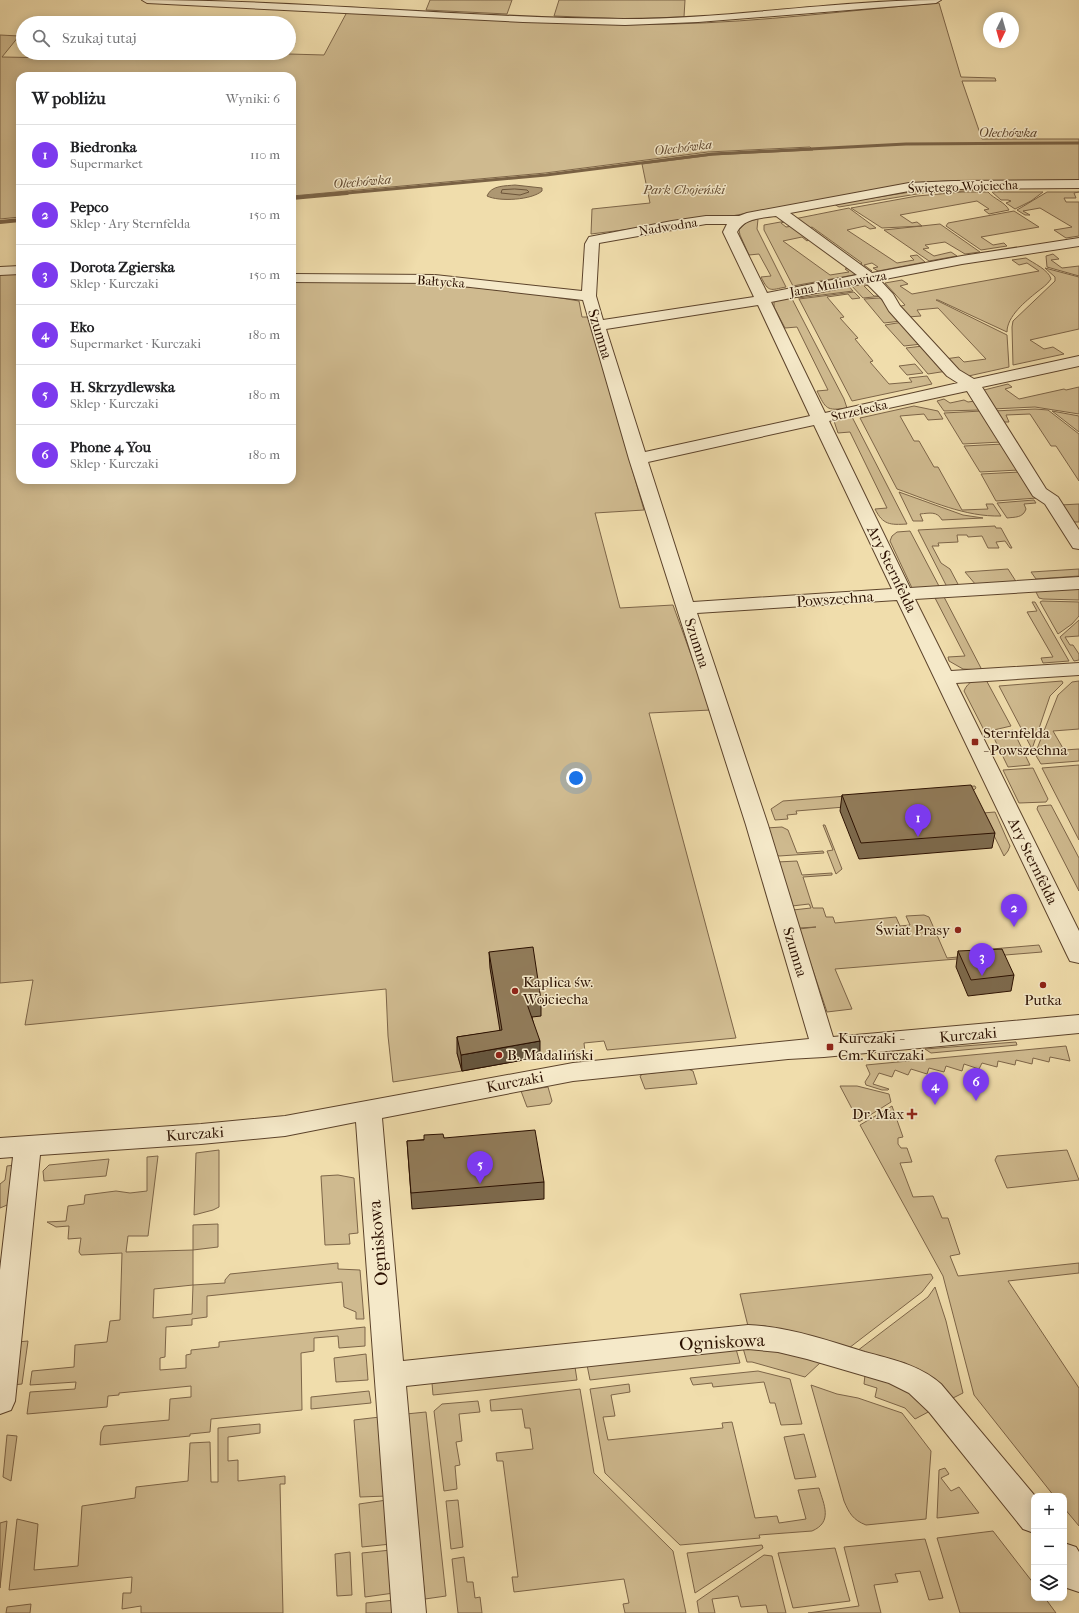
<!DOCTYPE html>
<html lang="pl">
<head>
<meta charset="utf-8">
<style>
  :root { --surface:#fff; --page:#f6f6f6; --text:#202124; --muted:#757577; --line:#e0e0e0; --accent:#7c3aed }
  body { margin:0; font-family:"IM FELL French Canon",serif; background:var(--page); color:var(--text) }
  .controls { position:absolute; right:12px; bottom:12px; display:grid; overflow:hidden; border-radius:8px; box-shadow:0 2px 10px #0003 }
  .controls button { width:36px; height:36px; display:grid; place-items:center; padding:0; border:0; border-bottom:1px solid var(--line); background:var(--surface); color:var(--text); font:20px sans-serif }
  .compass { position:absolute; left:983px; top:12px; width:36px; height:36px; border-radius:50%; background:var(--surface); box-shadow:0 2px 10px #0003; rotate:185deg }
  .you { position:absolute; left:576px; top:778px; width:14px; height:14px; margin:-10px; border:3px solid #fff; border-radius:50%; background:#1a73e8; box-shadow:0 0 0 6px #1a73e833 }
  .badge { display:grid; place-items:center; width:26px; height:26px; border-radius:50%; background:var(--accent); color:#fff; font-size:13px; font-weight:700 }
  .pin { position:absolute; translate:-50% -33px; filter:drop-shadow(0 1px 2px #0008) }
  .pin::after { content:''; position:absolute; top:21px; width:14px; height:12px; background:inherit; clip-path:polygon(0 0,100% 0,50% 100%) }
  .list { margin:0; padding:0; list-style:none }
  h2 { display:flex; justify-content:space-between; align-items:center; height:52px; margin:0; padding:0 16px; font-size:17px }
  h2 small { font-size:13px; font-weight:400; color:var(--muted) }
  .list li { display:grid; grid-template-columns:26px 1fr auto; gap:12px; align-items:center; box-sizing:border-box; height:60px; padding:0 16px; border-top:1px solid var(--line) }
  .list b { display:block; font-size:15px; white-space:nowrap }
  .list p { margin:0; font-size:13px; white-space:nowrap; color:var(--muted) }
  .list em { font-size:13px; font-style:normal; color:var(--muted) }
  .icon { flex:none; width:22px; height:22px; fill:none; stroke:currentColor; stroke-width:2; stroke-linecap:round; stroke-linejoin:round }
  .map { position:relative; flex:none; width:1079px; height:1613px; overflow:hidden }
  .search { position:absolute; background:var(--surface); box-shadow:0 2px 10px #0003; left:16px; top:16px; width:280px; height:44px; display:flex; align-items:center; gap:10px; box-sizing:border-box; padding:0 14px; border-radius:22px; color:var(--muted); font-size:15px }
  .panel { position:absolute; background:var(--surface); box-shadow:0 2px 10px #0003; left:16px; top:72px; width:280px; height:412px; border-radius:12px }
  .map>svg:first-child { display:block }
  .green { fill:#cfba8f; stroke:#7d6548; fill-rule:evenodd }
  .water { fill:#ad9772; stroke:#796144 }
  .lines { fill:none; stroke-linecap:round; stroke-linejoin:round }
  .shore { stroke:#6c5439; stroke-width:1 }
  .stream-far1 { stroke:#796144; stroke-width:3 }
  .stream { stroke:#796144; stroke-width:4 }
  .minor-casing { stroke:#5c432b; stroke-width:2 }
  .minor { fill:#f5e9c9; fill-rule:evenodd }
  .wall { fill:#7d6a4d; stroke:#2b1000 }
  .shaded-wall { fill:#66563e; stroke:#2b1000 }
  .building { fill:#917b59; stroke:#2b1000 }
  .poi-dot { fill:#8f2418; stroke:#f5e9c9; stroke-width:1.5 }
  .labels { text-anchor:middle; stroke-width:3; stroke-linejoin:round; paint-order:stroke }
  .far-water-label { font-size:13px; font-style:italic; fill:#5f462e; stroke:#f5e9c9 }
  .far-street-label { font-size:13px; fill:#2b1000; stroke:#f5e9c9 }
  .far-park-label { font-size:13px; font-style:italic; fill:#644c32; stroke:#f5e9c9 }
  .street-label { font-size:15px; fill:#2b1000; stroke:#f5e9c9 }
  .poi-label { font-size:15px; fill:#2b1000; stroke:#f5e9c9; text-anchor:start }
  .near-street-label { font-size:18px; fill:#2b1000; stroke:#f5e9c9 }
</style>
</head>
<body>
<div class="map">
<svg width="1079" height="1613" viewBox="0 0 1079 1613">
  <rect width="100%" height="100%" fill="#f0ddac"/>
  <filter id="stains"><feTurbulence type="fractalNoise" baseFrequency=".005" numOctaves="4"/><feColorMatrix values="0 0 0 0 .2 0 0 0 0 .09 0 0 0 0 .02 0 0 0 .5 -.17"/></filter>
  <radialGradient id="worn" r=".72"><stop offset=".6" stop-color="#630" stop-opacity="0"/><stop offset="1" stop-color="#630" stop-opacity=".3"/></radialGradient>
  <path class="green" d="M430,0H512L507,14L426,10Z
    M559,0H685L684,17L630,19L554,16Z
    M939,3L961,77L995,78L996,81H962L982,139H1079V181H946L913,183L726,217L591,234L592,209L650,203L642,164L713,155L813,150L810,147L708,152L545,173L292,196V76H20V217L0,219V35L19,36L2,57L59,58L63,53H289V43H295L289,54L324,55L347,12C412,17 477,19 543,21C586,23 630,25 673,24C762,22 850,10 939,3Z
    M983,188L987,190L923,193L839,207L834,204L923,190Z
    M962,192H988C994,199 1005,202 1009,210L989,214L984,210L989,209L977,201L900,215L912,223L917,222L922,226L882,228L851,208L917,196Z
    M992,192H1043L1031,201L1015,209L1006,203L1011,201L1008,200H1001Z
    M1047,192H1079L1074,193L1076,198H1064L1066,202H1079V236L1066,238L1054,230L1072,227L1040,208L1023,211L1030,215H1025L1017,210Z
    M849,208L876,228L870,229L865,226L847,230L897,263L914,260L910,256L917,255L925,262L878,271L873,268L878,267L872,263L864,265L872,271L867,272L858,266L862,263L812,227L807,229L794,219Z
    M1014,211L1039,227L981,237L993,245L1004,243L1007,246L981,250L946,226L948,223Z
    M758,219L757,229L786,287C770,290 769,293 761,277L771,276L759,254L749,255L740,235L739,230L747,222Z
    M786,221H787L781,223L786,227L793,226L811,238L807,241L802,237L783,241L830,275L849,272L845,269L852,267L859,274L793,286L764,230V225Z
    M940,224L980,252L965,254L945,242L925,245L929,248L923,249L934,256L951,252L957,256L929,261L884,230Z
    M1053,254L1059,259L1051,260L1062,268L1079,266V276L1047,267L1046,256Z
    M1026,258C1033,263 1049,270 1051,279C1047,285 1042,288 1037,292C1026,301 1007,316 1007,332L938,300H936L1007,335L1009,367L964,377L945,359L959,357L964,362L986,359L938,308L917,310L921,316L908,317L898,307L905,305L885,283L902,280L908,284L900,286L912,294L1039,271L1027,263L1019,265L1012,260Z
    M1045,268L1079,277V329L1030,340L1044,349L1053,347L1064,354L1013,365L1012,327L1013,321L1055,281V277Z
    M20,272V480H292V281L439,282L440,284L536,294L579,301L582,317H588L644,510L595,513L620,608L673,605L711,710L649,713L736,1038L607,1050L604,1041L584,1043L585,1052L540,1057L457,1053L462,1071L393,1082L388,1036L386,989L25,1025L33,980L0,983V273Z
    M869,280L873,284L864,286L874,296H884L863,298L850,284Z
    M847,284L853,291L798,298L796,294Z
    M854,292L860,298L852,299L848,294L827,297L844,317L840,318L858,338L855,339L873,361L870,362L889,384L912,382L909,378L927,376L932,384L852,401L799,299Z
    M790,295L844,399L847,408C826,411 826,409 817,391L828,390L797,327L785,328L774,307V301Z
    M880,298L901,321L884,323L864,299Z
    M903,322L922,344L904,346L885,325Z
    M923,346L947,371L928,374L906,348Z
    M915,364L923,373L907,375L899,366Z
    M1008,384L1012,387L1005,389L1019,399L1064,389L1066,390L1079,387V414L1035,407L992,409L980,391Z
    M944,399L950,403L964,400L968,402L975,401L980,410L944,411L937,401Z
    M914,406L938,411L943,419L928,420L924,414L900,416L914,441H919L934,467H938L962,510L988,509L986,504H993L1001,516C965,517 931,501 897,489L860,418Z
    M1035,409L1048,410L1079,434V481L1056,446H1051L1030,414L1006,415L1009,422H1001L994,411Z
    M982,411L1001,442L963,444L944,413Z
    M1052,411L1079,416V432Z
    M851,415L907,524C890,525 883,525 875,509L887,508L850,432L838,433L834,421Z
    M1003,444L1019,470L980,472L964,446Z
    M1020,472L1032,495H1035L1037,498L996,501L981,474Z
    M899,492L963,515L983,518L942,520C937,511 930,513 920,514L923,521H913Z
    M1034,500L1036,503L1024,504L1026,509C1023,518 1015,517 1007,518L997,503Z
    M1079,504V522H1072L1060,505Z
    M995,526L996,528H1001L1012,548H1010L1005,541L996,542L999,548H988L982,536L968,537L967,535H957L958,542L938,543L939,546H932L941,563L950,569L959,586L947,587L918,530Z
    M910,531L940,588L916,589L912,588L890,541L892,536L897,532Z
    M1008,569L1017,583L976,585L965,572Z
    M1079,569V576L1036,579L1031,572Z
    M1079,588V600L1043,599L1039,598L1035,590Z
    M944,597L982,670L963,669L949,661L948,657L965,656L935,598Z
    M1042,601L1079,602V616L1072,624L1058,634L1040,602Z
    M1032,602H1035L1069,661L1043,663L1041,658L1053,657L1027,612L1037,611Z
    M1079,620V636L1065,637L1070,645H1073L1079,654V660L1074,661L1060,637Z
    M985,678L1011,726L985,732L964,691C968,681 975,680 985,678Z
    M1062,681L1063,683L1050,696L1032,749L999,686Z
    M1079,681V729L1053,731L1064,750L1079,749V761L1041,764L1035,754L1058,695L1072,682Z
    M1013,730L1030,765L1008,767L993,736Z
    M1079,765V840L1042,768Z
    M1033,768L1048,799L1046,802L1019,803L1003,770Z
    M975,786L976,788L967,797L796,811L797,814L787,815L788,819L775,820L771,809L783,801Z
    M1051,805L1079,858V891L1037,809L1038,806Z
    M995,812L1010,846L1008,851L1004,856L983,813Z
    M823,825H825L842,869L836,874L827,851L833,850Z
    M782,827L788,830L797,853L823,851L824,853L779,856L775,854L766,828Z
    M797,861L802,875L832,873V875L803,877L813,908H823L826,917H833L835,923L896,917L900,926L910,925L906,916L924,915L929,917L947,958L969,956L968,951L1039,945L1042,952L835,969L852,1009L827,1012L799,929L816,927L799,928L793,910L811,908L809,904L792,906L777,862Z
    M1016,1042L1017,1045L931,1053L925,1049Z
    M1066,1046L1070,1061L1050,1057L1049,1062L1033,1058L1032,1064L1016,1060L1015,1065L998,1061L997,1067L982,1063L979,1069L964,1064L962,1071L946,1066L944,1072L929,1068L927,1074L911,1069L908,1075L895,1070L892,1077L879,1073L873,1084L889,1089L888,1090H882L866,1085L865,1082L870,1074L866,1065Z
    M688,1069L693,1071L697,1084L645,1089L640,1076L643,1074Z
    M840,1086H857L889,1094L891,1102L859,1122Z
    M548,1087L552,1101L550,1104L527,1107L521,1091Z
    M892,1106L903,1137L898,1138V1144L901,1148H907L912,1162L900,1163L913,1197L933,1196L942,1218H948L960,1254L950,1256L958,1276L1079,1263V1273L1008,1281L1079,1388V1526L1064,1508V1496H1054L974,1395L943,1276L860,1125Z
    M219,1150V1207L213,1210L194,1215L196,1153Z
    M1067,1150L1079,1180L1007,1188L995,1160L997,1156Z
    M158,1156L148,1236H128L126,1252L193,1250V1225L218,1224V1247L193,1250V1285L225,1283V1280L230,1274L338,1263V1269L360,1270L364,1319H356V1312L344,1307L342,1282L207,1296V1317L192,1319V1325L166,1327L165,1357L160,1358V1370L186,1368V1355L191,1354V1350L219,1347V1342L365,1327V1346L339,1348L338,1336L314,1338V1351L301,1353L302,1410L211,1419L210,1432L190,1434V1436L100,1445L101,1432L104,1426L169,1420L170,1399L191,1397V1386L119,1393V1395L108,1396L107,1407L27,1414L30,1392L75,1389L76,1382L30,1385L32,1371L74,1367L75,1345L107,1342L110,1321L120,1320L122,1253L81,1255L79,1252L81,1238L68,1239L69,1226L56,1227L47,1222L66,1221L68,1206L84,1204L85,1195L116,1191L130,1193L147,1191V1157ZM193,1285L192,1314L153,1318L154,1289Z
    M109,1159L106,1176L44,1181L43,1171L49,1165Z
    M15,1165L12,1203L0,1208V1184L5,1180L7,1166Z
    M338,1175L354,1178L358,1233L349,1234L350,1244L325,1245L321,1176Z
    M931,1274L933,1278L922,1292L849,1348L765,1326H748L740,1294Z
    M935,1287L946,1321L963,1393L951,1399L931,1379L905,1363L857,1351L928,1297Z
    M28,1341L22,1384L13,1385L17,1342Z
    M759,1347L821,1362L805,1377L752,1362H747L743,1348Z
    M736,1349L740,1363L590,1380L587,1365Z
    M366,1354L368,1380L336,1382L334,1358Z
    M575,1367L577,1380L433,1395L432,1383L437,1381Z
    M758,1371L790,1379L802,1424L781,1425L775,1403H770L764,1382L713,1387L712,1383L693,1385L690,1378Z
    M865,1375L905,1386L932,1410L915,1419L905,1408L875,1397L877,1388L864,1384Z
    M629,1384L630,1392L611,1395L615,1416L603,1417L608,1440L723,1428L722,1423L732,1422L755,1518L777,1516L779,1523L806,1519L798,1490L819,1488C824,1505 833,1522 812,1531L759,1535L760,1538L680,1545L605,1473L590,1389Z
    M811,1385L837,1394L858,1398L902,1413L931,1451L926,1519L866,1525C853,1520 849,1513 844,1501Z
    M580,1389L594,1473L673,1551L686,1613H625L623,1604L629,1603L624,1579L514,1592L512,1577H518L503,1461H497L496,1453L533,1449L530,1428H525L522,1409L491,1411L490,1400Z
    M369,1391L371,1403L311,1409V1397Z
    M478,1401L480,1412L459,1414L462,1441L456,1442L460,1465L455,1466L457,1489L444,1491L434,1411L442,1404Z
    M426,1412L446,1596L425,1599L406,1414Z
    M380,1417L387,1496L360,1497L354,1420Z
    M260,1424V1433L228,1437V1461L238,1460V1481L285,1476V1484H280L283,1613H141V1606L122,1609L123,1593H131L132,1577L9,1590L17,1519L38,1524L34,1570L78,1566L82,1506L135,1498L136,1487L188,1481L190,1443L210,1442L211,1482H218V1428Z
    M804,1434L816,1477L795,1479L784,1437Z
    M7,1435L17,1436L11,1481L3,1477Z
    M945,1468L949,1474L941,1478L951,1491L959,1487L979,1513L937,1518L939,1470Z
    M387,1500L391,1544L362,1547L359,1504Z
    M458,1500L463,1547L451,1549L446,1501Z
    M7,1521L0,1588V1523Z
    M993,1531L1034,1584V1598H1045L1056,1613H960L937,1538Z
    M925,1539L943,1598L929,1600L920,1571L895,1574L898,1582L874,1585L881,1613H808L859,1606L844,1547Z
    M762,1545L763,1548L695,1593L687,1553Z
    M835,1548L850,1601L793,1608L778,1553Z
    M391,1550L394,1593L365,1597L362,1553Z
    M350,1552L352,1595L337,1596L335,1554Z
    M764,1555L772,1556L786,1613H768L766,1605L741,1607L738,1596L712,1599L715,1613H699L697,1601Z
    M464,1557L467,1582H473L475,1598L480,1597L482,1613H458L452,1559Z
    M395,1600L396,1613H366V1603Z
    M31,1604L30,1613H6L7,1607Z"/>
  <path class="water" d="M515,185L542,188V191C532,200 499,202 487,196C491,185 506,186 515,185Z"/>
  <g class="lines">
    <path class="shore" d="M515,189L527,190L529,192L520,195L501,193L502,190Z"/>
    <path class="stream-far1" d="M336,194L546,175L712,154L906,144L1079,143"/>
    <path class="stream" d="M292,198L347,193
      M0,222L20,220"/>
    <g class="minor-casing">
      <path id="minor" d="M142,0C303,0 463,18 624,19C730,19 835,0 941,0L936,3L698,22L625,25L523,22L147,3Z
        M1079,180V188L954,189L909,191L790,213L872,273L962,256L1079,238V246L962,264L880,280L893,294L900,306L959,370L974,379L1079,356V366L982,387L1046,489L1058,497L1079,530V549L1073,548L1045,504L1033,496L967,391L829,421L910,588L1079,577V589L915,599L951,671L1079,663V675L956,683L1079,931V963L1070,961L1067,955L897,600L697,613L768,825L833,1037L1079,1015V1033L824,1057L788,1059L573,1081L382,1118L403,1361L748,1325C789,1327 826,1340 865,1352C891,1359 920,1365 941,1384L1035,1496L1034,1533L1023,1529L929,1412L909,1393L889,1383L807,1359L778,1352L748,1349L406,1386L426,1613H392L356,1122L285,1136L201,1144L40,1155L15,1401L11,1410L0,1414V1270L13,1157L0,1158V1138L201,1124L285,1116L573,1063L809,1039L746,825L629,459L583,300L435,283L292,282V274L435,275L582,291L585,244L589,237L594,236L672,221L706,216H739L747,213L909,183L954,181ZM776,216L857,275L767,293L737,232C744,218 762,218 776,216ZM706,224H727L723,232L754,297L603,320L596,296L599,243ZM866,283L882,299L889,311L947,376L958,383L825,413L771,302ZM758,305L810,416L645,452L606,329ZM814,425L892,589L693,602L648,462Z
        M20,266V274L0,275V267Z
        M1064,1543L1076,1547L1079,1552V1592L1067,1588L1064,1583Z"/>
    </g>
    <use href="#minor" class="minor"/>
  </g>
  <path class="wall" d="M842,795L995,833L992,848L859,859L840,811Z
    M958,951L1014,975L1011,991L968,996L956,967Z
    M489,952L541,1000V1016L532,1017L540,1057L462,1071L457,1053V1037L500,1031L490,968Z
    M444,1138L544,1182V1199L412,1209L407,1141Z"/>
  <path class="shaded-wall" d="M540,1041V1057L462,1071L461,1055Z"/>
  <path class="building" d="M971,785L995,833L861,843L842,795Z
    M533,947L541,1000L526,1001L540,1041L461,1055L457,1037L502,1030L489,952Z
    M1002,949L1014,975L971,980L958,951Z
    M535,1130L544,1182L411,1193L407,1141L424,1140V1135L443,1134L444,1138Z"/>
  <g class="poi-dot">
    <rect x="971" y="738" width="8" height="8" rx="2"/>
    <circle cx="958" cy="930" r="4"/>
    <circle cx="1043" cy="985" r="4"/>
    <circle cx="515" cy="991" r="4"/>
    <rect x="826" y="1043" width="8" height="8" rx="2"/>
    <circle cx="499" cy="1055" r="4"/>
    <path d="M910 1108h4v4h4v4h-4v4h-4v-4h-4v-4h4z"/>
  </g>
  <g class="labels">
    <g class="far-water-label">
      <text x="1008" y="137">Olechówka</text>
      <text transform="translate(683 147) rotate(-7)" y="5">Olechówka</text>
      <text transform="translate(362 181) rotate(-5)" y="5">Olechówka</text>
    </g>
    <g class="far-street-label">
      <text transform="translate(963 186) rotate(-2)" y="5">Świętego Wojciecha</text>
      <text transform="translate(668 226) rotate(-9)" y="5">Nadwodna</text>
      <text transform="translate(441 281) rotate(4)" y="5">Bałtycka</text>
      <text transform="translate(838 283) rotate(-10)" y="5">Jana Mulinowicza</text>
      <text transform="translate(859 410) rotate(-13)" y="5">Strzelecka</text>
    </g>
    <g class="far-park-label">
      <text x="684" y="194">Park Chojeński</text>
    </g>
    <g class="street-label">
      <text transform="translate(600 334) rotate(73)" y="5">Szumna</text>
      <text transform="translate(892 569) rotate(64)" y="5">Ary Sternfelda</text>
      <text transform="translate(835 599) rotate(-4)" y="5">Powszechna</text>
      <text transform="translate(697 643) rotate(72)" y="5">Szumna</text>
      <text transform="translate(1033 861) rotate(64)" y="5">Ary Sternfelda</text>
      <text transform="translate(795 952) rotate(73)" y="5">Szumna</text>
      <text transform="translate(968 1035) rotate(-5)" y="5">Kurczaki</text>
      <text transform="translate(515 1082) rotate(-11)" y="5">Kurczaki</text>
      <text transform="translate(195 1134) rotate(-4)" y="5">Kurczaki</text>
    </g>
    <g class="poi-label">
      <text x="983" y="738">Sternfelda<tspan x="983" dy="17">- Powszechna</tspan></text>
      <text x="950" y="935" text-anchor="end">Świat Prasy</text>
      <text x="523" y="987">Kaplica św.<tspan x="523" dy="17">Wojciecha</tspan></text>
      <text x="1043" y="1005" text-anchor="middle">Putka</text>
      <text x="838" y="1043">Kurczaki -<tspan x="838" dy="17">Cm. Kurczaki</tspan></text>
      <text x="507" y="1060">B. Madaliński</text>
      <text x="904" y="1119" text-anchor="end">Dr. Max</text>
    </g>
    <g class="near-street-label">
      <text transform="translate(378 1243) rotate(-95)" y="6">Ogniskowa</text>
      <text transform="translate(722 1342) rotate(-3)" y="6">Ogniskowa</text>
    </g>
  </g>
  <rect width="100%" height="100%" filter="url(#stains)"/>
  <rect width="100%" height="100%" fill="url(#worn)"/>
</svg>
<div class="controls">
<button>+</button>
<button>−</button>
<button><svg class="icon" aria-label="layers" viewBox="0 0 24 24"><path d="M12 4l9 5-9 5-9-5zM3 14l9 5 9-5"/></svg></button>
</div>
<svg class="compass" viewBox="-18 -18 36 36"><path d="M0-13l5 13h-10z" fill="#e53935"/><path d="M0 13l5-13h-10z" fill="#757577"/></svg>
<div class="you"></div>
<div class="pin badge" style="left:918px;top:837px">1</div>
<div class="pin badge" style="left:1014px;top:927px">2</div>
<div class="pin badge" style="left:982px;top:976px">3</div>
<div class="pin badge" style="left:935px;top:1105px">4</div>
<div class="pin badge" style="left:480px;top:1184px">5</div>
<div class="pin badge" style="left:976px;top:1101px">6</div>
<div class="search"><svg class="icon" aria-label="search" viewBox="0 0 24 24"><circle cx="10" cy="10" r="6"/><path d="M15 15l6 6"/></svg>Szukaj tutaj</div>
<section class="panel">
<h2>W pobliżu<small>Wyniki: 6</small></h2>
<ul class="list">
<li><span class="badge">1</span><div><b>Biedronka</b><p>Supermarket</p></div><em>110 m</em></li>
<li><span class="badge">2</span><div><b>Pepco</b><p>Sklep · Ary Sternfelda</p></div><em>150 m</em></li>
<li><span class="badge">3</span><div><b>Dorota Zgierska</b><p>Sklep · Kurczaki</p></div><em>150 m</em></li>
<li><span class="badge">4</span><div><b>Eko</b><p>Supermarket · Kurczaki</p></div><em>180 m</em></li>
<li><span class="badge">5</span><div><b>H. Skrzydlewska</b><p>Sklep · Kurczaki</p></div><em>180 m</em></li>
<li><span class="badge">6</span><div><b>Phone 4 You</b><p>Sklep · Kurczaki</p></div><em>180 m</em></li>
</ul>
</section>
</div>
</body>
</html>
